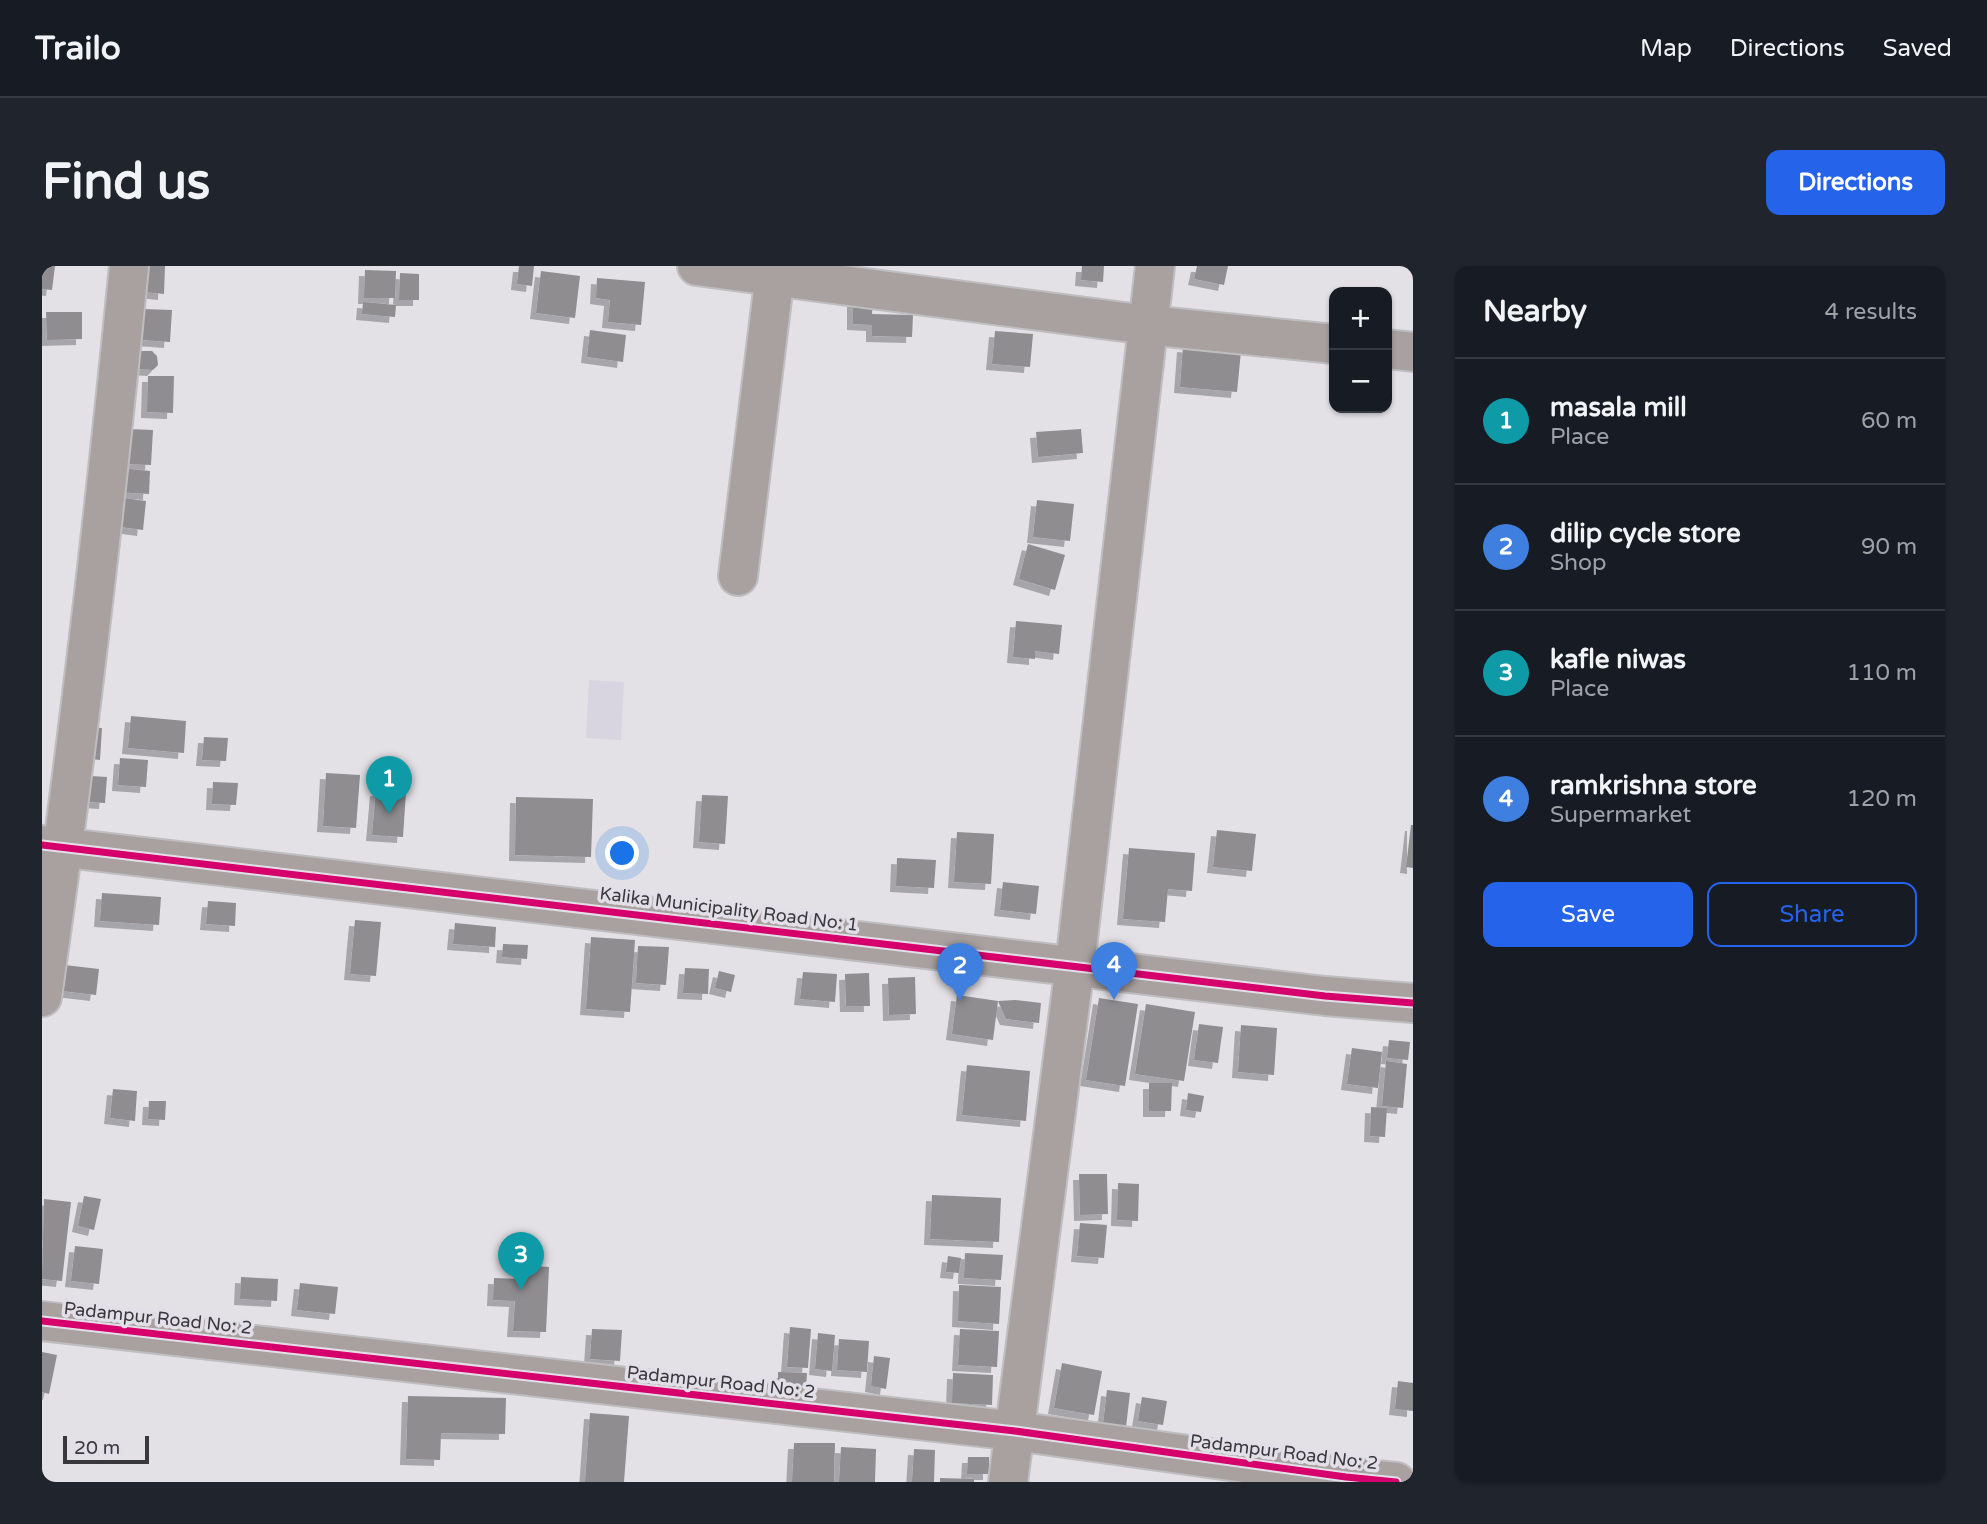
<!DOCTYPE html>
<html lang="en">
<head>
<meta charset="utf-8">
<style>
  :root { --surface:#171b24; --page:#20242c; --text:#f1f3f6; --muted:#9ea1a6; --line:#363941; --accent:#2563eb }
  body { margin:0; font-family:"Varela Round",sans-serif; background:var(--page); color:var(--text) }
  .controls { position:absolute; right:21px; top:21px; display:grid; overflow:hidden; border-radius:14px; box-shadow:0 2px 5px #0004 }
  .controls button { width:63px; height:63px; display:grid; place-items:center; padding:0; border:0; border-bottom:2px solid var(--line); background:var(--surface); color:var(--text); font:35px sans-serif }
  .scale { position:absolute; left:21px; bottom:18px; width:86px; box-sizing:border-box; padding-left:7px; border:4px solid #39383c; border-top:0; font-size:19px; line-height:24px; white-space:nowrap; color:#39383c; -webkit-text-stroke:5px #e2dfe8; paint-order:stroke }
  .you { position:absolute; left:581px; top:588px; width:24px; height:24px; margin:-18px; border:5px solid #fff; border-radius:50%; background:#1a73e8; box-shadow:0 0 0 10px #1a73e833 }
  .badge { display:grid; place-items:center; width:46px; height:46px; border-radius:50%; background:var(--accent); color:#fff; font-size:23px; font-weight:700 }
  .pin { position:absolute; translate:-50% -58px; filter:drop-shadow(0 2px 4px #0008) }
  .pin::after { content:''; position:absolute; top:37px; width:24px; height:21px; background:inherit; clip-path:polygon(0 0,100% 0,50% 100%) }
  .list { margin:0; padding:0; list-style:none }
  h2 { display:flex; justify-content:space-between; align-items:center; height:91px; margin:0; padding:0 28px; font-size:30px }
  h2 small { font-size:23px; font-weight:400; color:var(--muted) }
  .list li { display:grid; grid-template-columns:46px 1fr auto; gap:21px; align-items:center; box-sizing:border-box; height:126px; padding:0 28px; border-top:2px solid var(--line) }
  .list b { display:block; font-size:26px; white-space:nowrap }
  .list p { margin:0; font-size:23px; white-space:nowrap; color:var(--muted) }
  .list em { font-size:23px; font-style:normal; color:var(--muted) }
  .actions { display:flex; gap:14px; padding:21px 28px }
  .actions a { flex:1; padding:16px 0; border:2px solid var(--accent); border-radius:14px; text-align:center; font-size:24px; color:var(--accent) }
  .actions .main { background:var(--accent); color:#fff }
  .map { position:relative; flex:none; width:1371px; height:1216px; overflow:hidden; border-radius:14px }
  header { display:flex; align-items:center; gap:42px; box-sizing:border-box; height:98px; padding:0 35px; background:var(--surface); border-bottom:2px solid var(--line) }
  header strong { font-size:33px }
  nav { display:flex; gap:38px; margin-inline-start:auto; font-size:24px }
  .intro { display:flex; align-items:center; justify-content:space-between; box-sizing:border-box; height:168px; padding:0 42px }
  h1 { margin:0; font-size:49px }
  .button { padding:18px 32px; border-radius:14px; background:var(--accent); color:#fff; font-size:24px; font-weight:700 }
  main { display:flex; gap:42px; padding:0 42px }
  aside { flex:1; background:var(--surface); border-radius:14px; box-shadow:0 2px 5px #0004 }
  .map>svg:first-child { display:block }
  .built { fill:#d9d5e0 }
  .building { fill:#8f8d8f; filter:url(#shadow) }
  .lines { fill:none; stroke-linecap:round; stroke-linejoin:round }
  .minor-casing { stroke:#bebdc0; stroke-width:42 }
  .minor { stroke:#a8a19f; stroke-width:38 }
  .cycleway-casing { stroke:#e2dfe8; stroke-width:11 }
  .cycleway { stroke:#d6006c; stroke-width:7 }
  .labels { text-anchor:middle; stroke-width:7; stroke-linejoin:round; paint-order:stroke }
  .street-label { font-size:18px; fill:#39383c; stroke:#e2dfe8 }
</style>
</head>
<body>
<header>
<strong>Trailo</strong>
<nav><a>Map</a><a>Directions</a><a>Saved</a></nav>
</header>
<div class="intro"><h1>Find us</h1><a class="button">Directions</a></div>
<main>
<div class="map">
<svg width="1371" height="1216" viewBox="0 0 1371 1216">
  <defs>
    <filter id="shadow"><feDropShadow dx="-6" dy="6" stdDeviation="0" flood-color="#0004"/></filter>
  </defs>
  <rect width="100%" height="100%" fill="#e3e1e6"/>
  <path class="built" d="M547,414L582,416L579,474L544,472Z"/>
  <path class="building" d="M0,0H13L10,24L0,23Z
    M104,0H123L122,28L103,26Z
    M477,0H492L490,20L475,18Z
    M1040,0H1062L1061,16L1039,14Z
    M1155,0H1186L1182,19L1152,13Z
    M323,4L354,5L353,32H322Z
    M499,5L538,10L533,52L494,47Z
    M358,7L377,8V34H357Z
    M555,12L603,16L599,59L566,56L568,34L554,32Z
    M811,34H831L830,48L871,49L870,71L830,70V59L811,58Z
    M321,36L354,39L353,51L320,48Z
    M102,43L130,44L128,76L101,74Z
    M4,46H40V73L5,74Z
    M548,64L584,69L581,96L545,91Z
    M953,65L991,68L988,101L950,98Z
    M1141,80L1199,85L1195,126L1138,121Z
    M96,85H110L115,90L116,99L111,104L95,103Z
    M106,110H132L131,147L105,146Z
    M86,163L111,164L109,199L84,198Z
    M1039,163L1041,187L996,191L994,166Z
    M77,202L108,205L107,228L75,226Z
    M74,231L104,235L101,264L71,260Z
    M995,234L1032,238L1028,275L991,271Z
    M986,278L1023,289L1013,324L977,313Z
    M974,355L1020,359L1017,388L993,385V393L971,391Z
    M89,450L144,455L142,487L86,482Z
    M43,461L60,462L58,494L41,492Z
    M162,471L186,472L184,495L160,494Z
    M78,492L106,494L104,521L76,519Z
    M284,507L318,509L314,562L281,560Z
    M33,509L65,511L63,537L31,535Z
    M171,516L196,517L194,539L170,538Z
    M334,524L364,526L361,571L330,569Z
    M660,529L686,530L683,578L657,576Z
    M474,531L551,533L549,591L473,589Z
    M1369,559H1371V602L1364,601Z
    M1175,564L1214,568L1210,605L1171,601Z
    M915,566L952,568L949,618L912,616Z
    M1087,582L1153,587L1150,625L1126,623L1123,656L1081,653Z
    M855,592L894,594L892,622L854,620Z
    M961,616L997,620L994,648L958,644Z
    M60,627L119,631L117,659L58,655Z
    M166,635L194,637L193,660L164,658Z
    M313,654L339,656L334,710L308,708Z
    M413,657L454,661L453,681L411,678Z
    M549,671L593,674L588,746L544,743Z
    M461,678L486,679L485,693L460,691Z
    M596,680L627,681L624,719L594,717Z
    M14,698L57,703L54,729L11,724Z
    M643,702L667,703L666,728L641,727Z
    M677,705L693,709L689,726L673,722Z
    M761,706L795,708L793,736L758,733Z
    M827,707L828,740H804L803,708Z
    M873,711L874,748L847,749L846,712Z
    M915,729L956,735L951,774L910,768Z
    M1057,732L1096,738L1083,820L1044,814Z
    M973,734L999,737L997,757L964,753L956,735Z
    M1104,738L1153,746L1142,815L1093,808Z
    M1157,758L1181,761L1176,797L1152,794Z
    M1199,759L1235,762L1232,809L1196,806Z
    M1347,774L1368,776L1366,794L1345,792Z
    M1310,782L1340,786L1336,822L1305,818Z
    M1344,795L1365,798L1361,842L1340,840Z
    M925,799L988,805L984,855L920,849Z
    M1107,817H1130L1129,845H1107Z
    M71,823L95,825L93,855L68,852Z
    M1146,827L1162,830L1159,846L1144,844Z
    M107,835H124L123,854L106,853Z
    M1329,841L1345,842L1343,871L1328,870Z
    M1037,908H1065L1066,948L1038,949Z
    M1076,917L1097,918L1096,955L1075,954Z
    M890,929L959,932L957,976L888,973Z
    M42,930L59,933L52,964L36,960Z
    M2,933L29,936L20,1015L0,1013Z
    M1038,957L1065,959L1062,992L1035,990Z
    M33,980L61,983L57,1018L29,1015Z
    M923,987L961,989L959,1014L922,1012Z
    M906,990L919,992L917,1007L904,1006Z
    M481,999L507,1001L504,1066L471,1065L473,1035L451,1034L452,1012L481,1013Z
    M199,1011L236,1013L235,1035L198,1033Z
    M258,1017L296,1021L293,1048L255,1044Z
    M917,1019L959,1021L957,1058L916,1055Z
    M748,1061L769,1063L766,1102L745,1101Z
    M550,1063L580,1064L578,1095L548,1093Z
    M918,1063L957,1065L955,1101L916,1099Z
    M776,1067L793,1069L790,1105L773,1103Z
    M797,1073L827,1075L825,1106L795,1104Z
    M0,1086L15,1089L7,1128L0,1126Z
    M832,1090L848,1092L844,1123L829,1120Z
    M1020,1097L1060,1105L1052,1149L1012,1142Z
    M736,1106L765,1107L764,1123L736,1122Z
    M911,1107L951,1109L950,1139L910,1137Z
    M1356,1115L1371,1117V1145L1353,1143Z
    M1065,1124L1088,1127L1084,1161L1061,1159Z
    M366,1130L464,1132L463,1168L399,1167L398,1194L364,1193Z
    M1100,1131L1125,1135L1121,1159L1096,1155Z
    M548,1147L587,1150L582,1216H543Z
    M752,1177H793L792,1216H750Z
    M799,1181L834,1183L833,1216H797Z
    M872,1183L893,1184L892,1216H870Z
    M926,1191H947V1208H925Z
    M898,1212L932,1213V1216H898Z"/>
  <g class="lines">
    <g class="minor-casing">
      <path id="minor" d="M655,0L1105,59L1292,78
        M1345,83L1371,86
        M696,310L734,0
        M0,579L1283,730L1371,737
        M0,731C35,488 63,244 87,0
        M0,1055L973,1165L1304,1211L1354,1216
        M966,1216L1033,699L1113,0"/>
    </g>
    <use href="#minor" class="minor"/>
    <g class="cycleway-casing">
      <path id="cycleway" d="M0,579L1283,730L1371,737
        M0,1055L973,1165L1304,1211L1354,1216"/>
    </g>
    <use href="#cycleway" class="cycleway"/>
  </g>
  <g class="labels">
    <g class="street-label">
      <text transform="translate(687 643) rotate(7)" y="6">Kalika Municipality Road No: 1</text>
      <text transform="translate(116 1052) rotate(6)" y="6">Padampur Road No: 2</text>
      <text transform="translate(679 1116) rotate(6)" y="6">Padampur Road No: 2</text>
      <text transform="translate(1242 1186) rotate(7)" y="6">Padampur Road No: 2</text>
    </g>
  </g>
</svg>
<div class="controls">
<button>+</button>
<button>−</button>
</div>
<div class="scale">20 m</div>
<div class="you"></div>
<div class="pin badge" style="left:347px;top:548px;background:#0f9aa8">1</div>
<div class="pin badge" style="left:918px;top:735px;background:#3f7fe0">2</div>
<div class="pin badge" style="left:479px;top:1024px;background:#0f9aa8">3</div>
<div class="pin badge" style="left:1072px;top:734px;background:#3f7fe0">4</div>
</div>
<aside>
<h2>Nearby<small>4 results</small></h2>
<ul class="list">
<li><span class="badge" style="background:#0f9aa8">1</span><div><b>masala mill</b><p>Place</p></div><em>60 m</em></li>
<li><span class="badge" style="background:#3f7fe0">2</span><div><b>dilip cycle store</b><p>Shop</p></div><em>90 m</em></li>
<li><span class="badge" style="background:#0f9aa8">3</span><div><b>kafle niwas</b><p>Place</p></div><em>110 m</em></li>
<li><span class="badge" style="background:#3f7fe0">4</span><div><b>ramkrishna store</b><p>Supermarket</p></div><em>120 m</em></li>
</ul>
<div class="actions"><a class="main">Save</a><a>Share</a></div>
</aside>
</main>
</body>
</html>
